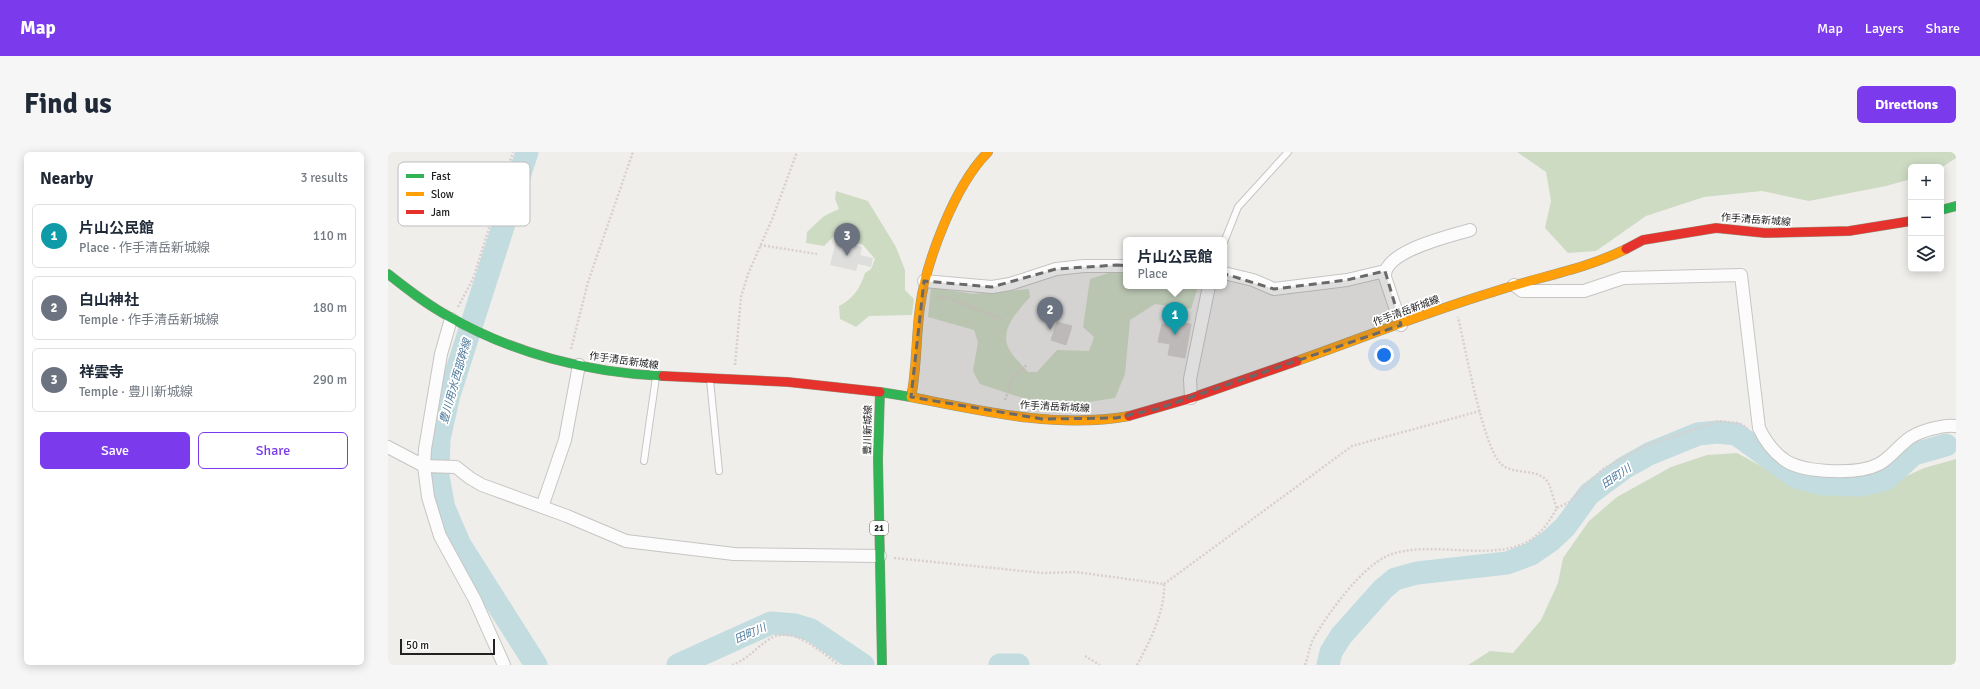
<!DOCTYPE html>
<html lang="en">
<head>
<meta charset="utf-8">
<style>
  :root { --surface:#fff; --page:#f6f6f7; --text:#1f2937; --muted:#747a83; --line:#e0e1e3; --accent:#7c3aed }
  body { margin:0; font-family:Signika,"Noto Sans JP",sans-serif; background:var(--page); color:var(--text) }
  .controls { position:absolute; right:12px; top:12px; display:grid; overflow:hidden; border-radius:6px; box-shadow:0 2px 10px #0003 }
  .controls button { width:36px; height:36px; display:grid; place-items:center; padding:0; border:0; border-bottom:1px solid var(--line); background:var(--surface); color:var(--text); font:20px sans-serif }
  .scale { position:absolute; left:12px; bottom:10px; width:95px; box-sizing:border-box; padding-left:4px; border:2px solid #222; border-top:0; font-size:11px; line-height:14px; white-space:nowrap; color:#222; -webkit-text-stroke:3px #fff; paint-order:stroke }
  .you { position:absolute; left:996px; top:203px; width:14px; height:14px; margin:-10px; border:3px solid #fff; border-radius:50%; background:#1a73e8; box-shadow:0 0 0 6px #1a73e833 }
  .badge { display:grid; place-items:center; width:26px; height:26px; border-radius:50%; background:var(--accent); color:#fff; font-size:13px; font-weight:700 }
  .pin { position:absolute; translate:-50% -33px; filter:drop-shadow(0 1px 2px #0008) }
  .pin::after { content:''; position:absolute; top:21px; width:14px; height:12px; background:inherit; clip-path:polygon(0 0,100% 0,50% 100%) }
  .popup { position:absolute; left:735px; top:85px; width:104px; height:52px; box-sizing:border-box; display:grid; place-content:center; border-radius:6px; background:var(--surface); filter:drop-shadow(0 1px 3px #0005); font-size:13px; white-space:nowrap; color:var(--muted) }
  .popup b { font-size:15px; color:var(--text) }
  .popup::after { content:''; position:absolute; left:50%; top:100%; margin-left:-8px; border:8px solid transparent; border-top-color:var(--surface) }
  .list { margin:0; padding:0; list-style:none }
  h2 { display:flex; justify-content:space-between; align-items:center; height:52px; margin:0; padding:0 16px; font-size:17px }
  h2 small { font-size:13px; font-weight:400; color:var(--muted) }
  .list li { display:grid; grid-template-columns:26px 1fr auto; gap:12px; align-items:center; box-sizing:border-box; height:64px; margin:0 8px 8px; padding:0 8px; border:1px solid var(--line); border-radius:6px }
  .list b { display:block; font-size:15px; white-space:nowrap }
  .list p { margin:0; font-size:13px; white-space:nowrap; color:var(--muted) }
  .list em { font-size:13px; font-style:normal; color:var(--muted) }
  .actions { display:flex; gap:8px; padding:12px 16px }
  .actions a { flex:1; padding:9px 0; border:1px solid var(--accent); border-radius:6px; text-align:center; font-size:14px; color:var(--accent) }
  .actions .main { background:var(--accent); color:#fff }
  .icon { flex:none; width:22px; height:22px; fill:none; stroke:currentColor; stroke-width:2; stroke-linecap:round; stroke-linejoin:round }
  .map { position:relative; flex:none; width:1568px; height:513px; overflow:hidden; border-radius:6px }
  header { display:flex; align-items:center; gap:24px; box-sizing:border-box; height:56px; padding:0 20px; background:var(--accent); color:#fff }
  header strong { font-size:19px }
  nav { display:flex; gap:22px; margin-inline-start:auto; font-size:14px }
  .intro { display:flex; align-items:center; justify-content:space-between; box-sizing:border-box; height:96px; padding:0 24px }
  h1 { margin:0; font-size:28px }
  .button { padding:10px 18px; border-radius:6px; background:var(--accent); color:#fff; font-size:14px; font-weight:700 }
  main { display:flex; gap:24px; padding:0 24px }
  aside { flex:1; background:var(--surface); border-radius:6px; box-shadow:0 2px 10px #0003 }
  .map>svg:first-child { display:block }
  .religious { fill:#dededc }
  .forest { fill:#cedbc3 }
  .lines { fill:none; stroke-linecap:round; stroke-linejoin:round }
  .river { stroke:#c2dcdf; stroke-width:23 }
  .building { fill:#d1cecc; stroke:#d3d0cd }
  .lane-casing { stroke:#c6c5c3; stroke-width:8 }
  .street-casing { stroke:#c6c5c3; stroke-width:14 }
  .fast-casing { stroke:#999884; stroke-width:10 }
  .slow-casing { stroke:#999884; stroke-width:10 }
  .jam-casing { stroke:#999884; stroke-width:10 }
  .path { stroke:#dacece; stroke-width:2.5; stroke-dasharray:2 2; stroke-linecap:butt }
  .lane { stroke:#fdfcfc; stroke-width:6 }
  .street { stroke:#fdfcfc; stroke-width:12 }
  .fast { stroke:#30b455; stroke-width:9 }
  .slow { stroke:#ff9f0a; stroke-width:9 }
  .jam { stroke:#e5322d; stroke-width:9 }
  .marked { fill:#6a6968; fill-opacity:0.2; stroke:#6a6968; stroke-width:3; stroke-dasharray:8 5; stroke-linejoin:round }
  .labels { text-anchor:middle; stroke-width:3.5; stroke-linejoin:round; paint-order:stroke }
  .shield { fill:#fff; stroke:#646464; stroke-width:1 }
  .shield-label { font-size:9px; font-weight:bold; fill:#222 }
  .street-label { font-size:10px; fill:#222; stroke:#fff }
  .water-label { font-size:11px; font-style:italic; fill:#4f7a9b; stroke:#fff }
  .key { fill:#fff; stroke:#bdbdbd; stroke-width:1 }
  .key-label { font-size:11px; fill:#222 }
</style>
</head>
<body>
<header>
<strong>Map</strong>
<nav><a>Map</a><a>Layers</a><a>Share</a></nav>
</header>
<div class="intro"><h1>Find us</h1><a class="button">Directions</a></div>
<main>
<aside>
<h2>Nearby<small>3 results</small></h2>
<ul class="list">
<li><span class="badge" style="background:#0f9aa8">1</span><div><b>片山公民館</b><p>Place · 作手清岳新城線</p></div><em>110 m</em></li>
<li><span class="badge" style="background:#6b7280">2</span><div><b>白山神社</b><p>Temple · 作手清岳新城線</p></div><em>180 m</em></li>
<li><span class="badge" style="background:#6b7280">3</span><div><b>祥雲寺</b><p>Temple · 豊川新城線</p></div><em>290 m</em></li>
</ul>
<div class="actions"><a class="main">Save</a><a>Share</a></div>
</aside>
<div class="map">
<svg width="1568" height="513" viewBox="0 0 1568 513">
  <rect width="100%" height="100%" fill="#f0eeeb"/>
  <path class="religious" d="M448,89L474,95L472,103L485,106L483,115L470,112L468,119L442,113Z"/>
  <path class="forest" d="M1129,0H1568V6L1553,16V15H1523V27L1498,34L1421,49L1374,39L1316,45L1258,64L1208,99L1180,101L1157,76L1163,49L1158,20Z
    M448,39L480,49L508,95L517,118V138L526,147L524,163L481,164L468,175L452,167L451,154C466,146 472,136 477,121L483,117L487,107L475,93L446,84L436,94L418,91L419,80L436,64L451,57L447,47Z
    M727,119L738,120V134H810L803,157L767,152L742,168L737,222L727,246L668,255L628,244L592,232L585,219L590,190L586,178L540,165L543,135L584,142L641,137L642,145C631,158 612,176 620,195C624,204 634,213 640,220H649L669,198L701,199L706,185L695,175L702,127Z
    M1349,301L1414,336L1442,342L1484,340L1536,316L1568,307V513H1080L1102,499L1125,501L1153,468L1170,431L1175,406L1201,369L1229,345L1283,315L1319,303Z"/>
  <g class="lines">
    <path class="river" d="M139,0L61,243L51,287L50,324L56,356L72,393L148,513
      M290,513L383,471L407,473L423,478L475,513
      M612,513H630
      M940,513L943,500L953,484L995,437L1007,427L1029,421L1119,411L1143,402L1162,389L1177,375L1201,342L1236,316L1261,302L1310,282L1329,280L1348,282L1408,325L1434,332L1473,333L1498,327L1526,302L1558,293"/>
  </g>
  <path class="building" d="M669,170L684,174L678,193L663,188Z
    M794,171L803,172L797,206L780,203L782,192L770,190L774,172L793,175Z"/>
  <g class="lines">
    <g class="lane-casing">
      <path id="lane" d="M836,90L850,55L900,0
        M322,228L331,319
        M256,309L268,225"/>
    </g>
    <g class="street-casing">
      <path id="street" d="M836,121L865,128L886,137L959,128L997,119
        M536,129L604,135L622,132L668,117L696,114H738
        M1126,133L1134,139H1196L1235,126L1353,123L1371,276C1377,289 1385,300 1398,309C1418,321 1470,323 1491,312C1501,307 1509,296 1519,288C1528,280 1555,272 1568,274
        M63,167L53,202L37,297L36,314L40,345L52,384L87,448L116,513
        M1013,173L997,125C995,99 1062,84 1082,78
        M803,246L802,227L821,134
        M0,295L36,314L68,315L82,326L94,333L179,364L238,389L346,402L492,404
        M154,355L177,288L191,213"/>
    </g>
    <g class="fast-casing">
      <path id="fast" d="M1553,58L1568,54
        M0,122C19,137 38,152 60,164C124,201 201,221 275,224
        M494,513L490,307L492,240L523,245L524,240"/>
    </g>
    <g class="slow-casing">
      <path id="slow" d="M909,209C974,186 1039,160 1105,140C1149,125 1196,118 1238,97
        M524,240C529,212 528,183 532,155C538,109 567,33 600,0
        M523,245C594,259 669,277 741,264"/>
    </g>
    <g class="jam-casing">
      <path id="jam" d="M1238,97L1255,88L1328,76L1377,81L1461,79L1523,69
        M275,224L400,230L492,240
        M741,264L803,246L909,209"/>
    </g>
    <path class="path" d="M372,93L429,102
      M549,146L555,144L614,167
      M70,155L85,127L125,0
      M183,197L200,130L245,0
      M347,213L353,145L360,122L385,65L409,0
      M617,248L627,222L639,213
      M1169,356L1181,350L1215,317L1257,294L1331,269L1350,271L1360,276
      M506,406L655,421L688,420L776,432C777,460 762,489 749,513
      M776,432L964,294L1092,259
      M697,504L712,513
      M344,513C362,506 365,498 380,488C403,471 433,500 451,513
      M917,513C921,504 921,493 927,484C941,460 973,416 999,404C1043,385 1113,415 1149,383C1158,375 1163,366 1169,356C1166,350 1162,333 1160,330C1149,315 1126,324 1113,312C1095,295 1077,194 1070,165"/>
    <use href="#lane" class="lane"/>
    <use href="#street" class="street"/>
    <use href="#fast" class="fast"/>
    <use href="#slow" class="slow"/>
    <use href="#jam" class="jam"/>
  </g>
  <path class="marked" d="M729,113L824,118L886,137L959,128L997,119L1013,173L769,257L728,266L654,267L523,245L536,129L604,135L668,117Z"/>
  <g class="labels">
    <rect class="shield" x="482" y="369" width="18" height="14" rx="3"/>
    <g class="shield-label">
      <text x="491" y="379">21</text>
    </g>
    <g class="street-label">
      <text transform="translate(1368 67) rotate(4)" y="4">作手清岳新城線</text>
      <text transform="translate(1018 158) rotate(-20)" y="4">作手清岳新城線</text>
      <text transform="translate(236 208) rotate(8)" y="4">作手清岳新城線</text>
      <text transform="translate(667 254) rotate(3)" y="4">作手清岳新城線</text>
      <text transform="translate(479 278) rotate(-89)" y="4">豊川新城線</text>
    </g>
    <g class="water-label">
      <text transform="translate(67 229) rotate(-74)" y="4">豊川用水西部幹線</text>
      <text transform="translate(1228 324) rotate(-34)" y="4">田町川</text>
      <text transform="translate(362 481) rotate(-24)" y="4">田町川</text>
    </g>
  </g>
  <rect x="10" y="10" width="132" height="64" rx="6" class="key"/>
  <rect x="18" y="22" width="18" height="4" fill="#30b455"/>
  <rect x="18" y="40" width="18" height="4" fill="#ff9f0a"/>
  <rect x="18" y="58" width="18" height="4" fill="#e5322d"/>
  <g class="key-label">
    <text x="43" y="28">Fast</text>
    <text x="43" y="46">Slow</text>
    <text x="43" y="64">Jam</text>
  </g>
</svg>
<div class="controls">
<button>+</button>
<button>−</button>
<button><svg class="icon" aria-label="layers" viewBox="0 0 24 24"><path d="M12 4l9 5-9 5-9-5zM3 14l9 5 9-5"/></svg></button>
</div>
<div class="scale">50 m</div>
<div class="you"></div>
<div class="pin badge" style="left:787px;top:183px;background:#0f9aa8">1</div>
<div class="popup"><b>片山公民館</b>Place</div>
<div class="pin badge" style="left:662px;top:178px;background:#6b7280">2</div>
<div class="pin badge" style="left:459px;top:104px;background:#6b7280">3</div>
</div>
</main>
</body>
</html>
